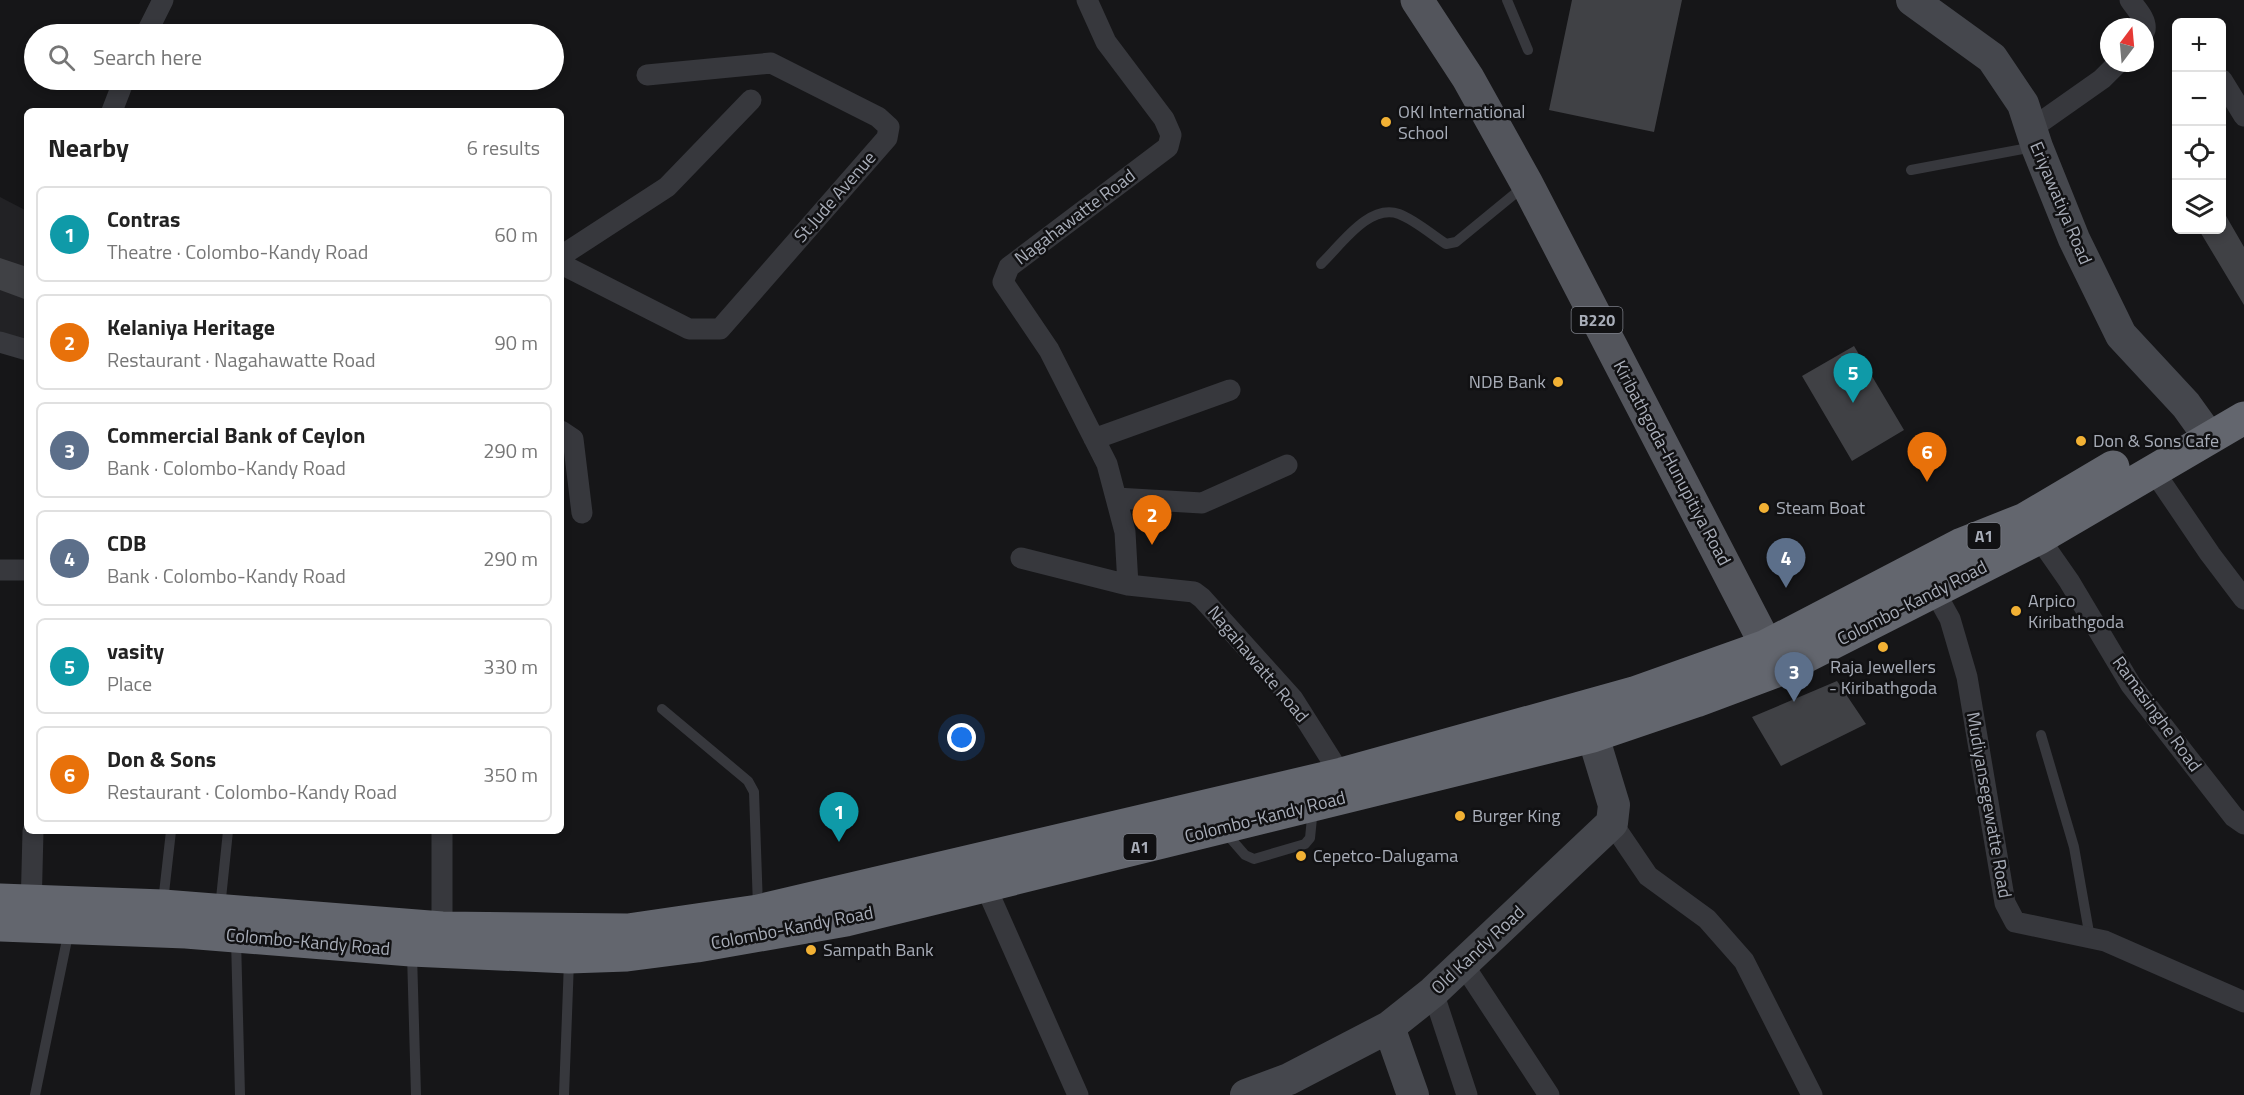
<!DOCTYPE html>
<html lang="en">
<head>
<meta charset="utf-8">
<style>
  :root { --surface:#fff; --page:#f6f6f6; --text:#222; --muted:#767676; --line:#e0e0e0; --accent:#80622a }
  body { margin:0; font-family:"Titillium Web",sans-serif; background:var(--page); color:var(--text) }
  .controls { position:absolute; right:18px; top:18px; display:grid; overflow:hidden; border-radius:9px; box-shadow:0 3px 9px #0003 }
  .controls button { width:54px; height:54px; display:grid; place-items:center; padding:0; border:0; border-bottom:2px solid var(--line); background:var(--surface); color:var(--text); font:30px sans-serif }
  .compass { position:absolute; left:2100px; top:18px; width:54px; height:54px; border-radius:50%; background:var(--surface); box-shadow:0 3px 9px #0003; rotate:16deg }
  .you { position:absolute; left:962px; top:738px; width:21px; height:21px; margin:-15px; border:4px solid #fff; border-radius:50%; background:#1a73e8; box-shadow:0 0 0 9px #1a73e833 }
  .badge { display:grid; place-items:center; width:39px; height:39px; border-radius:50%; background:var(--accent); color:#fff; font-size:20px; font-weight:700 }
  .pin { position:absolute; translate:-50% -50px; filter:drop-shadow(0 2px 3px #0008) }
  .pin::after { content:''; position:absolute; top:32px; width:21px; height:18px; background:inherit; clip-path:polygon(0 0,100% 0,50% 100%) }
  .list { margin:0; padding:0; list-style:none }
  h2 { display:flex; justify-content:space-between; align-items:center; height:78px; margin:0; padding:0 24px; font-size:26px }
  h2 small { font-size:20px; font-weight:400; color:var(--muted) }
  .list li { display:grid; grid-template-columns:39px 1fr auto; gap:18px; align-items:center; box-sizing:border-box; height:96px; margin:0 12px 12px; padding:0 12px; border:2px solid var(--line); border-radius:9px }
  .list b { display:block; font-size:22px; white-space:nowrap }
  .list p { margin:0; font-size:20px; white-space:nowrap; color:var(--muted) }
  .list em { font-size:20px; font-style:normal; color:var(--muted) }
  .icon { flex:none; width:33px; height:33px; fill:none; stroke:currentColor; stroke-width:2; stroke-linecap:round; stroke-linejoin:round }
  .map { position:relative; flex:none; width:2244px; height:1095px; overflow:hidden }
  .search { position:absolute; background:var(--surface); box-shadow:0 3px 9px #0003; left:24px; top:24px; width:540px; height:66px; display:flex; align-items:center; gap:15px; box-sizing:border-box; padding:0 21px; border-radius:33px; color:var(--muted); font-size:22px }
  .panel { position:absolute; background:var(--surface); box-shadow:0 3px 9px #0003; left:24px; top:108px; width:540px; height:726px; border-radius:9px }
  .map>svg:first-child { display:block }
  .built { fill:#222225 }
  .building { fill:#404145 }
  .lines { fill:none; stroke-linecap:round; stroke-linejoin:round }
  .lane { stroke:#37383d; stroke-width:10 }
  .street { stroke:#37383d; stroke-width:21 }
  .secondary { stroke:#45474d; stroke-width:32 }
  .primary { stroke:#53555c; stroke-width:33 }
  .highway { stroke:#63666e; stroke-width:33 }
  .poi-dot { fill:#f2b134; stroke:#111113; stroke-width:2 }
  .labels { text-anchor:middle; stroke-width:5; stroke-linejoin:round; paint-order:stroke }
  .shield { fill:#111113; stroke:#7b7e86; stroke-width:1.5 }
  .shield-label { font-size:16px; font-weight:bold; fill:#a8adb8 }
  .poi-label { font-size:18px; fill:#a8adb8; stroke:#111113; text-anchor:start }
  .street-label { font-size:18px; fill:#a8adb8; stroke:#111113 }
</style>
</head>
<body>
<div class="map">
<svg width="2244" height="1095" viewBox="0 0 2244 1095">
  <rect width="100%" height="100%" fill="#161618"/>
  <path class="built" d="M0,197L27,211V346L0,339Z"/>
  <path class="building" d="M1572,0H1682L1654,132L1549,110Z
    M2222,209L2244,247V305L2199,230H2222Z
    M0,258L27,267V300L0,290Z
    M1854,346L1904,430L1852,461L1802,376Z
    M1837,681L1866,724L1781,766L1752,717Z"/>
  <g class="lines">
    <path class="lane" d="M1507,0L1528,50
      M1911,170L2034,147
      M1321,264C1341,245 1369,203 1399,214C1415,220 1432,235 1446,244L1456,242L1523,187
      M662,709L748,781L754,792L758,907
      M2041,735L2074,847L2090,938
      M1225,832L1245,855L1254,859L1305,844L1310,838L1313,808
      M163,902L171,831
      M220,908L228,831
      M236,939L240,1095
      M412,954L416,1095
      M35,1095L69,930
      M564,1095L569,961"/>
    <path class="street" d="M1087,0L1106,42L1164,119L1171,135L1168,147L1009,267L1003,282L1049,350L1107,464L1125,532L1128,585
      M2130,0C2136,9 2147,19 2145,30
      M146,34L163,0
      M2222,80L2244,116
      M112,111L124,80
      M2031,129L2102,79L2118,63
      M561,256L667,187L751,100
      M561,264L689,329H720L887,138L889,127L878,117L771,63L647,75
      M0,342L27,350
      M561,431L573,439L582,513
      M1094,439L1230,390
      M2153,470L2210,554L2244,599
      M1116,498L1202,503L1287,465
      M2039,538L2069,581L2131,685L2234,817L2244,824
      M1021,558L1128,585L1194,592L1202,598L1293,699L1346,783
      M0,570H27
      M1935,592L1950,619L1967,677L2005,903L2015,922L2105,941L2244,1002
      M1612,823L1648,876L1707,919L1744,961L1812,1095
      M442,831V938
      M981,876L1078,1095
      M31,911L33,831
      M1463,964L1549,1095
      M1433,992L1467,1095"/>
    <path class="secondary" d="M1912,0L1992,58L2023,104L2037,147L2074,239L2121,335L2186,405L2209,437
      M1389,1027L1413,1095
      M1246,1095L1289,1079L1389,1027L1433,992L1612,823L1614,805L1593,736"/>
    <path class="primary" d="M1417,0L1468,78L1527,184L1779,670"/>
    <path class="highway" d="M0,900L163,906L442,928L628,930L758,911L1342,774L1634,693L1766,646L1962,544L2025,519L2113,467
      M0,925L186,932L411,950L569,957L627,955L697,946L846,920L1593,736L1696,701L1779,670L2039,538L2244,418"/>
  </g>
  <g class="poi-dot">
    <circle cx="1386" cy="122" r="6"/>
    <circle cx="1558" cy="382" r="6"/>
    <circle cx="2081" cy="441" r="6"/>
    <circle cx="1764" cy="508" r="6"/>
    <circle cx="2016" cy="611" r="6"/>
    <circle cx="1883" cy="647" r="6"/>
    <circle cx="1460" cy="816" r="6"/>
    <circle cx="1301" cy="856" r="6"/>
    <circle cx="811" cy="950" r="6"/>
  </g>
  <g class="labels">
    <g class="shield">
      <rect x="1571.5" y="307" width="51" height="26" rx="4.5"/>
      <rect x="1967.5" y="523" width="33" height="26" rx="4.5"/>
      <rect x="1123.5" y="834" width="33" height="26" rx="4.5"/>
    </g>
    <g class="shield-label">
      <text x="1597" y="326">B220</text>
      <text x="1984" y="542">A1</text>
      <text x="1140" y="853">A1</text>
    </g>
    <g class="poi-label">
      <text x="1398" y="118">OKI International<tspan x="1398" dy="21">School</tspan></text>
      <text x="1546" y="388" text-anchor="end">NDB Bank</text>
      <text x="2093" y="447">Don &amp; Sons Cafe</text>
      <text x="1776" y="514">Steam Boat</text>
      <text x="2028" y="607">Arpico<tspan x="2028" dy="21">Kiribathgoda</tspan></text>
      <text x="1883" y="673" text-anchor="middle">Raja Jewellers<tspan x="1883" dy="21">- Kiribathgoda</tspan></text>
      <text x="1472" y="822">Burger King</text>
      <text x="1313" y="862">Cepetco-Dalugama</text>
      <text x="823" y="956">Sampath Bank</text>
    </g>
    <g class="street-label">
      <text transform="translate(835 197) rotate(-49)" y="6">St.Jude Avenue</text>
      <text transform="translate(2061 203) rotate(67)" y="6">Eriyawatiya Road</text>
      <text transform="translate(1075 217) rotate(-37)" y="6">Nagahawatte Road</text>
      <text transform="translate(1672 463) rotate(62)" y="6">Kiribathgoda-Hunupitiya Road</text>
      <text transform="translate(1912 603) rotate(-27)" y="6">Colombo-Kandy Road</text>
      <text transform="translate(1258 664) rotate(50)" y="6">Nagahawatte Road</text>
      <text transform="translate(2157 714) rotate(54)" y="6">Ramasinghe Road</text>
      <text transform="translate(1989 805) rotate(80)" y="6">Mudiyansegewatte Road</text>
      <text transform="translate(1265 817) rotate(-14)" y="6">Colombo-Kandy Road</text>
      <text transform="translate(792 928) rotate(-11)" y="6">Colombo-Kandy Road</text>
      <text transform="translate(308 942) rotate(5)" y="6">Colombo-Kandy Road</text>
      <text transform="translate(1478 950) rotate(-43)" y="6">Old Kandy Road</text>
    </g>
  </g>
</svg>
<div class="controls">
<button>+</button>
<button>−</button>
<button><svg class="icon" aria-label="locate" viewBox="0 0 24 24"><circle cx="12" cy="12" r="6"/><path d="M12 2v4M12 18v4M2 12h4M18 12h4"/></svg></button>
<button><svg class="icon" aria-label="layers" viewBox="0 0 24 24"><path d="M12 4l9 5-9 5-9-5zM3 14l9 5 9-5"/></svg></button>
</div>
<svg class="compass" viewBox="-18 -18 36 36"><path d="M0-13l5 13h-10z" fill="#e53935"/><path d="M0 13l5-13h-10z" fill="#767676"/></svg>
<div class="you"></div>
<div class="pin badge" style="left:839px;top:842px;background:#0f9aa8">1</div>
<div class="pin badge" style="left:1152px;top:545px;background:#e8710a">2</div>
<div class="pin badge" style="left:1794px;top:702px;background:#5c6f8a">3</div>
<div class="pin badge" style="left:1786px;top:588px;background:#5c6f8a">4</div>
<div class="pin badge" style="left:1853px;top:403px;background:#0f9aa8">5</div>
<div class="pin badge" style="left:1927px;top:482px;background:#e8710a">6</div>
<div class="search"><svg class="icon" aria-label="search" viewBox="0 0 24 24"><circle cx="10" cy="10" r="6"/><path d="M15 15l6 6"/></svg>Search here</div>
<section class="panel">
<h2>Nearby<small>6 results</small></h2>
<ul class="list">
<li><span class="badge" style="background:#0f9aa8">1</span><div><b>Contras</b><p>Theatre · Colombo-Kandy Road</p></div><em>60 m</em></li>
<li><span class="badge" style="background:#e8710a">2</span><div><b>Kelaniya Heritage</b><p>Restaurant · Nagahawatte Road</p></div><em>90 m</em></li>
<li><span class="badge" style="background:#5c6f8a">3</span><div><b>Commercial Bank of Ceylon</b><p>Bank · Colombo-Kandy Road</p></div><em>290 m</em></li>
<li><span class="badge" style="background:#5c6f8a">4</span><div><b>CDB</b><p>Bank · Colombo-Kandy Road</p></div><em>290 m</em></li>
<li><span class="badge" style="background:#0f9aa8">5</span><div><b>vasity</b><p>Place</p></div><em>330 m</em></li>
<li><span class="badge" style="background:#e8710a">6</span><div><b>Don &amp; Sons</b><p>Restaurant · Colombo-Kandy Road</p></div><em>350 m</em></li>
</ul>
</section>
</div>
</body>
</html>
